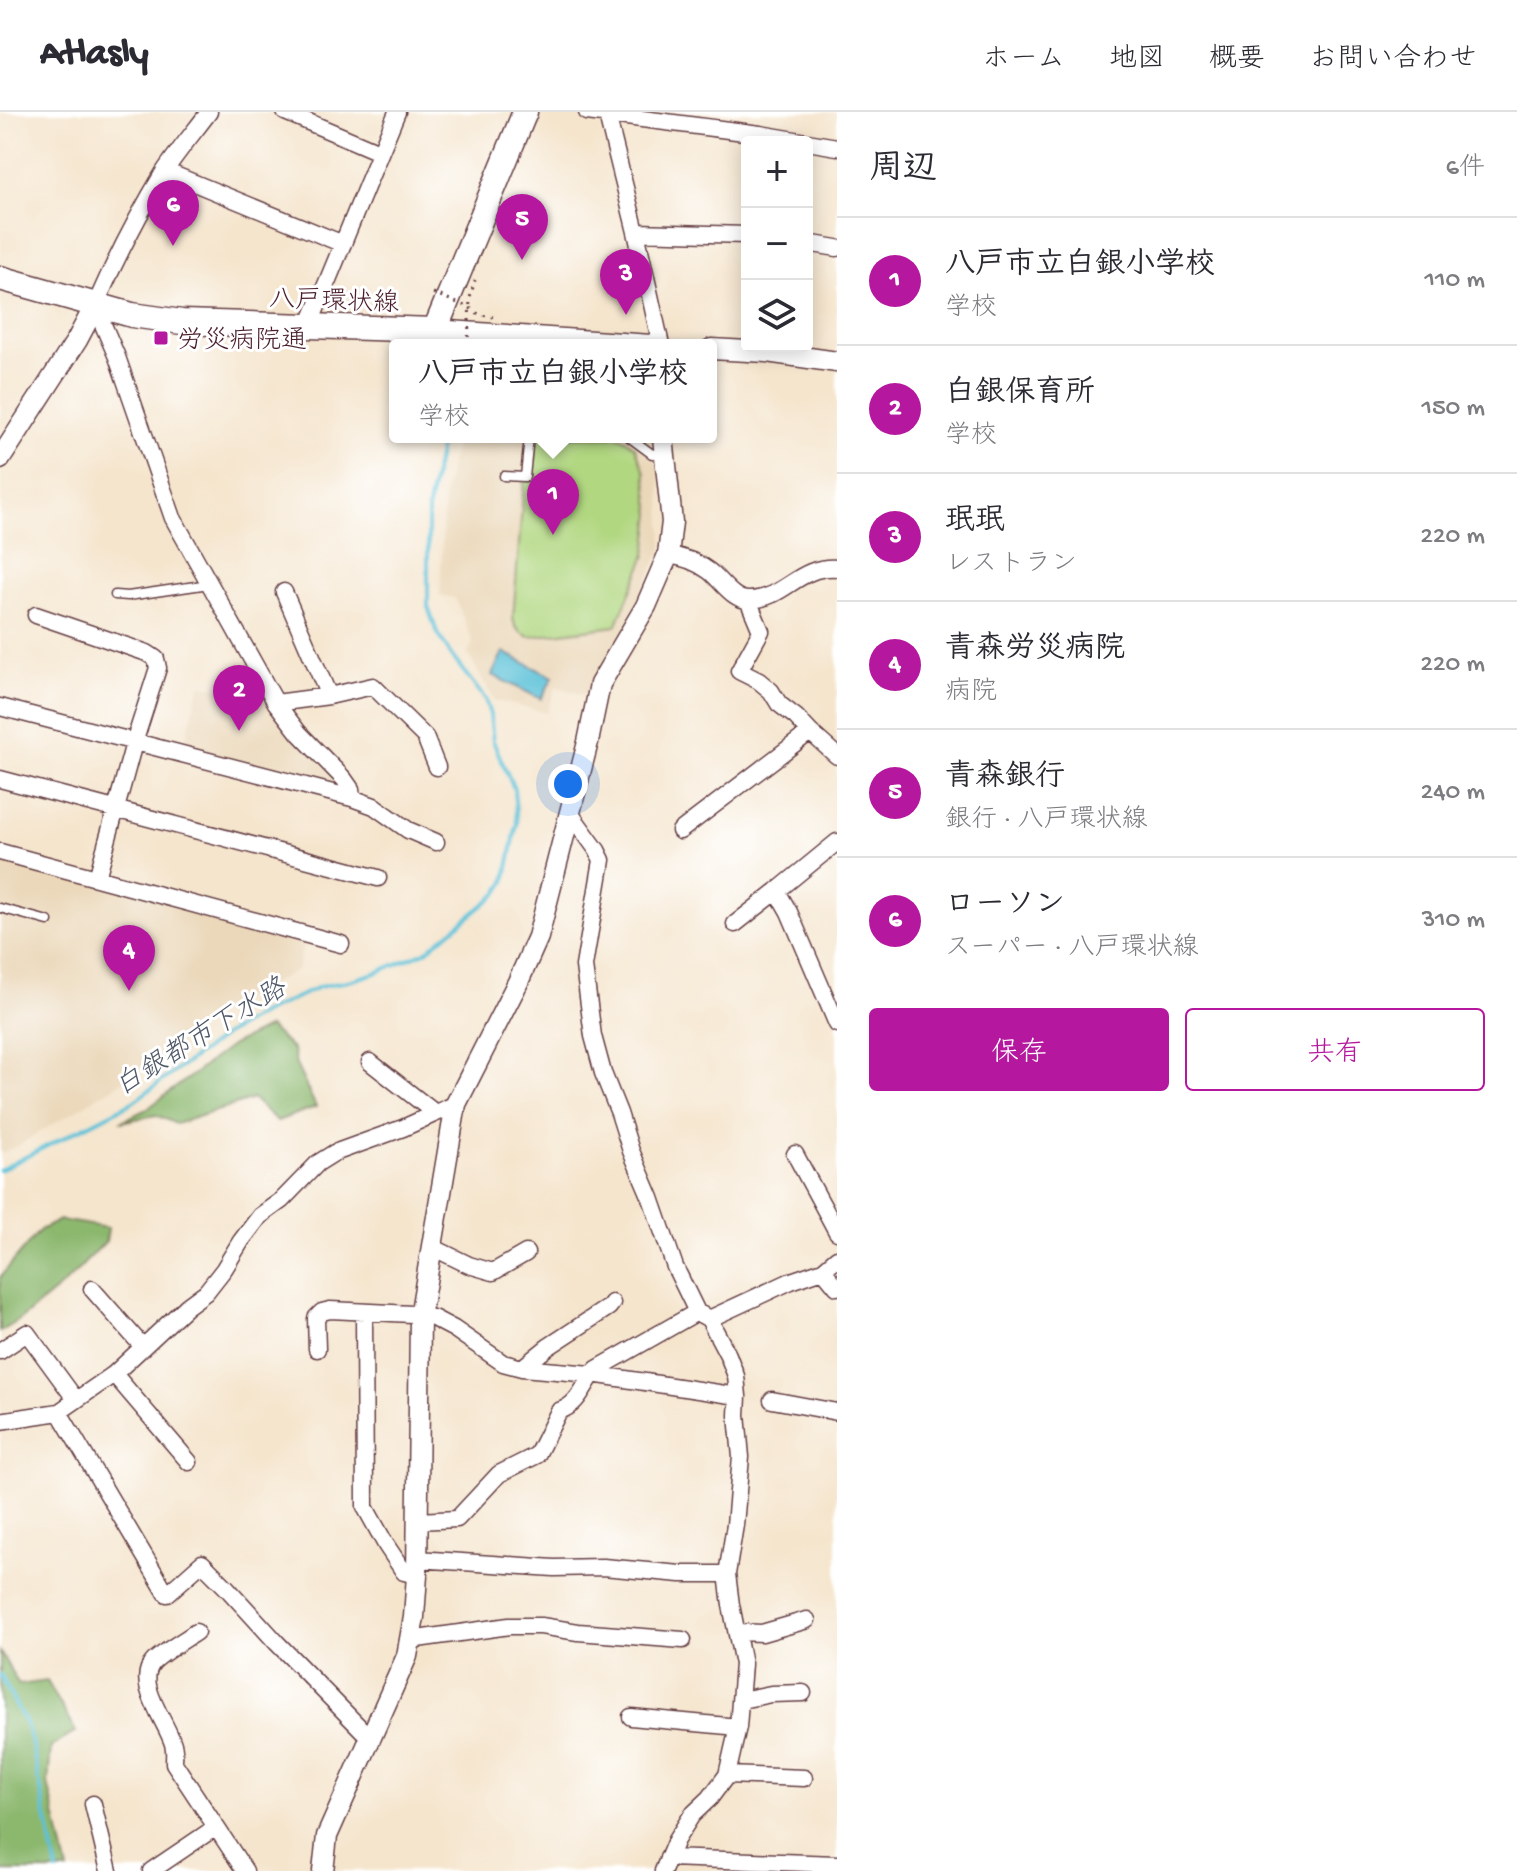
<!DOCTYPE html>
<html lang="ja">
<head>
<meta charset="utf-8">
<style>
  :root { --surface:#fff; --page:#f7f7f7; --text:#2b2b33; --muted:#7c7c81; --line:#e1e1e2; --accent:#b5179e }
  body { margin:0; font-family:"Gochi Hand","Klee One",sans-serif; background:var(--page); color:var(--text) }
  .controls { position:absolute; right:24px; top:24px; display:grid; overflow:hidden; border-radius:8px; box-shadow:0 4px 20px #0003 }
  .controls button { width:72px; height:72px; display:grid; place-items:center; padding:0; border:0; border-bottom:2px solid var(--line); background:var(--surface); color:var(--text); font:40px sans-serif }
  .you { position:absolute; left:568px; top:672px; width:28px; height:28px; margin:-20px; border:6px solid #fff; border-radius:50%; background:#1a73e8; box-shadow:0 0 0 12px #1a73e833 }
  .badge { display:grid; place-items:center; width:52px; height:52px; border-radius:50%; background:var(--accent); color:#fff; font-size:26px; font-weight:700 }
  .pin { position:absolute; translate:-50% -66px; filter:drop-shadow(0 2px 4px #0008) }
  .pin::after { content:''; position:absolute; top:42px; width:28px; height:24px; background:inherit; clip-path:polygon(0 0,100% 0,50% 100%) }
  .popup { position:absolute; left:389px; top:227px; width:328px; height:104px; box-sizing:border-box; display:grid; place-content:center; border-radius:8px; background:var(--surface); filter:drop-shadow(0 2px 6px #0005); font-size:26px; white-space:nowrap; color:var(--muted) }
  .popup b { font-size:30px; color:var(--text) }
  .popup::after { content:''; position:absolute; left:50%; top:100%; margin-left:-16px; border:16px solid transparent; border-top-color:var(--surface) }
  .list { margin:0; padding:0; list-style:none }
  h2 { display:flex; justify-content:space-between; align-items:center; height:104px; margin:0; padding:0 32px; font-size:34px }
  h2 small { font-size:26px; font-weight:400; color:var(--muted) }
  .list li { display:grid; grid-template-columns:52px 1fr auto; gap:24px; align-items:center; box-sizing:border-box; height:128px; padding:0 32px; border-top:2px solid var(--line) }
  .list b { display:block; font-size:30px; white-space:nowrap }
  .list p { margin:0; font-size:26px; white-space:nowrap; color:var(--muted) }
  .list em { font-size:26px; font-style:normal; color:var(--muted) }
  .actions { display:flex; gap:16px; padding:24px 32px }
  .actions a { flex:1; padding:18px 0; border:2px solid var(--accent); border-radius:8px; text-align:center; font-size:28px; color:var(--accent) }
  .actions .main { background:var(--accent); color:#fff }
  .icon { flex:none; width:44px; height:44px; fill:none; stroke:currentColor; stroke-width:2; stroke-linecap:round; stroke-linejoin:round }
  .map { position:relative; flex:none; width:837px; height:1759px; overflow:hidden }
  header { display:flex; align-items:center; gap:48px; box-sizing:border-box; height:112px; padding:0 40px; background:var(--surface); border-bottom:2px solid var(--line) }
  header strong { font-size:38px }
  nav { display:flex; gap:44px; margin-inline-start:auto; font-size:28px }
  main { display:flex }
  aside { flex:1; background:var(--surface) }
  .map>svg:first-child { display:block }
  .built { fill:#ebd8ba }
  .green { fill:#b1d780; stroke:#7e7b56; stroke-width:2 }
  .forest { fill:#8cb86e; stroke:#6b6c4c; stroke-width:2 }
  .water { fill:#5bc1d8; stroke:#527082; stroke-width:2 }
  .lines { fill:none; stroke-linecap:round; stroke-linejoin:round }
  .stream { stroke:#5bc1d8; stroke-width:4 }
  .service-casing { stroke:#643d43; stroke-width:11 }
  .minor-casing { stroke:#643d43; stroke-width:19 }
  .tertiary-casing { stroke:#643d43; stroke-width:23 }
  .primary-casing { stroke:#643d43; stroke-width:27 }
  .service { stroke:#fff; stroke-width:8 }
  .minor { stroke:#fff; stroke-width:16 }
  .tertiary { stroke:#fff; stroke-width:20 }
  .primary { stroke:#fff; stroke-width:24 }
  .path-bridge { stroke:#643d43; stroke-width:3; stroke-dasharray:2 6; stroke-linecap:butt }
  .poi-dot { fill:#b5179e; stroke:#fff; stroke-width:3 }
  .labels { text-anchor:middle; stroke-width:6; stroke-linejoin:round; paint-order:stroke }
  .street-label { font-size:26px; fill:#4a1f2b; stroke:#fff }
  .poi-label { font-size:26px; fill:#4a1f2b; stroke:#fff; text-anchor:start }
  .water-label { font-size:28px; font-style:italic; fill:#505868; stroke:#fff }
</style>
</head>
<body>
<header>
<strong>Atlasly</strong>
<nav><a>ホーム</a><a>地図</a><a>概要</a><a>お問い合わせ</a></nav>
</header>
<main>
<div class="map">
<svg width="837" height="1759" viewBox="0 0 837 1759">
  <rect width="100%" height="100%" fill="#fff"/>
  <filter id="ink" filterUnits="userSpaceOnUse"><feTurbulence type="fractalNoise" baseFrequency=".0125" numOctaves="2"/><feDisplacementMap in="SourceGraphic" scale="16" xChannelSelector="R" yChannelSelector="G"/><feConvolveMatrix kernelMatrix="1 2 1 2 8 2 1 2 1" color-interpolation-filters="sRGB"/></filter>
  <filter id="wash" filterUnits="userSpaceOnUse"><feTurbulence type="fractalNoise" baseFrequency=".006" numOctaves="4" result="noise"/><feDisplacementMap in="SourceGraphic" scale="32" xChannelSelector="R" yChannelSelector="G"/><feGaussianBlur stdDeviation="1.8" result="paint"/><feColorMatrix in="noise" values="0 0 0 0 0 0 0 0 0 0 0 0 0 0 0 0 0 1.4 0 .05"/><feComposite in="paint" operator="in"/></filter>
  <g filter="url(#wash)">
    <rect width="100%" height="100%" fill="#f5e5cd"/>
    <path class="built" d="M457,325H658L663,435L592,585L556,575L547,601L494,588L468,542L473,530L455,486L440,483L444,380Z
      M200,573L263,579L336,665L334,677L183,637Z
      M0,740L307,822L297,858L220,899L163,945L22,1031L0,1042Z"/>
    <path class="green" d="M534,325H621L635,335L645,360L651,402L646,443L616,514L530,525C520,521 515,517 513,507L524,369H530Z"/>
    <path class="forest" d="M269,915L293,938L296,953L316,995L277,1009L253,987L176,1012L156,1003L120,1010L147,997L232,933Z
      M60,1108L108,1116L106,1129L65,1171L21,1207L0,1220V1165L40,1118Z
      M0,1540L19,1573L47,1569L76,1620L51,1635L48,1671L68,1759H0Z"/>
    <path class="water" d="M503,540L553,565L541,587L492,563Z"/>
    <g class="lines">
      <path class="stream" d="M0,1058L133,990L225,923L263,901L319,875L352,868L375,861L425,840L497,782L505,770L517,712L514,677L493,629L490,603L485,587L451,543L436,518L428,495V395L442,325
        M0,1563L27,1614L32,1633L57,1759"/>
    </g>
  </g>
  <g filter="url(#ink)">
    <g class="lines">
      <g class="service-casing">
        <path id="service" d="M629,325L652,342L664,341
          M504,364L525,365L529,325
          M115,483L128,484L209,472
          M0,796L48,809"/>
      </g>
      <g class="minor-casing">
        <path id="minor" d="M285,0L379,40
          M587,0L760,22L837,35
          M607,3L636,120L661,233
          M165,59L343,132
          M636,120L747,123
          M807,131L837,136
          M309,214L397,0
          M668,443C684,445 696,449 709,459C721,468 733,489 749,488C785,487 798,453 837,456
          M284,480L329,584
          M748,488L761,519L739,559L759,569L771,579L779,592L796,605L810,620
          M36,503L147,541L156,547L158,556L134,631L97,766
          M276,591L329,584L373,574L425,625L437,655
          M0,595L352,686L351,677L344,667L299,621L276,591L173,406L117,245L95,194C115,148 138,103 164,60C178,39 194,20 209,0
          M0,667L378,766
          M352,686L374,694L408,718L436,730
          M570,701L597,738L602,748L584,854L593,924L603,961L619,1001L631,1039L651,1086L675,1155L697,1200L709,1207L728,1243L736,1264L738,1284L737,1303L741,1345L735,1413L727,1462L731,1493L743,1552L738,1615L727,1663L710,1686L692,1703L676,1728L663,1759
          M680,719L810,620L837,644
          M837,730L777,779L789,800L837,912
          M0,740L341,832
          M735,812L777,779
          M370,950L435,1001
          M795,1042L837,1120
          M432,1135L469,1153L493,1160L526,1141
          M837,1146L823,1158L837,1175
          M92,1177L143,1235
          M364,1201L365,1395L386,1433L404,1460L417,1463
          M709,1207L791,1169L823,1158
          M317,1237L316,1206L322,1200L330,1198L412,1202L433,1206L454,1217L503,1251L522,1256L592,1262L738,1284
          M0,1239L27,1221L76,1288
          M522,1256L548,1235L609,1195L612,1191
          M114,1262L189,1350
          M772,1288L837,1300
          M59,1300L167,1482L202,1451L226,1475L277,1531L370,1626
          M0,1309L59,1300L114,1262L187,1194L206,1180L224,1157L241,1129L260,1104L282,1088L318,1051L334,1041L403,1016L456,992
          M418,1409L457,1407L499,1362L537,1343L559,1299C580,1293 584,1271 597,1257L697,1200
          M417,1447L554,1456L603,1455L681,1462H727
          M196,1520C183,1529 166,1538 154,1549C133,1570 167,1610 173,1632C175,1638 174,1645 174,1651L245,1759
          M737,1520L762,1521L807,1508
          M410,1528L509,1514H541L578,1520L683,1528
          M741,1588L771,1582L803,1581
          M631,1605L738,1615
          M727,1663L804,1666
          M93,1692L109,1759
          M668,1746L837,1752
          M151,1759L216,1715"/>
      </g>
      <g class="tertiary-casing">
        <path id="tertiary" d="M435,218L651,233
          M711,237L767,240L837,250
          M0,347L77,228L95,194
          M323,1759L327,1724L407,1544L414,1505L417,1463L420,1205L456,992L518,870L538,825L588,630L600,572L646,494L668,443L672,410L663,325"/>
      </g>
      <g class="primary-casing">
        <path id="primary" d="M0,166L132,203L182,210L435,218L525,0"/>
      </g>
      <use href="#service" class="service"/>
      <use href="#minor" class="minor"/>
      <use href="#tertiary" class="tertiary"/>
      <use href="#primary" class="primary"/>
      <path class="path-bridge" d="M433,181L470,196L480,203L493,205
        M468,233L470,186L475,168"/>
    </g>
  </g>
  <rect class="poi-dot" x="153" y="218" width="16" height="16" rx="4"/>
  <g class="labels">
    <g class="street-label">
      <text transform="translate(334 187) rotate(2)" y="9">八戸環状線</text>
    </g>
    <g class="poi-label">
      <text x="177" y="235">労災病院通</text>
    </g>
    <g class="water-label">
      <text transform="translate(199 923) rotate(-32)" y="10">白銀都市下水路</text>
    </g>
  </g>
</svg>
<div class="controls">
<button>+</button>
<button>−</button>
<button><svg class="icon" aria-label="layers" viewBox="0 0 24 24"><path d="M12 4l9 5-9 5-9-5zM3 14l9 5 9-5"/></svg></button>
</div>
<div class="you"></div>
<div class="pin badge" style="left:553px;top:423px">1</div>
<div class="popup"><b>八戸市立白銀小学校</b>学校</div>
<div class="pin badge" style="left:239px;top:619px">2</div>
<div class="pin badge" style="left:626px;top:203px">3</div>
<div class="pin badge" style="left:129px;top:879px">4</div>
<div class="pin badge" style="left:522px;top:148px">5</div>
<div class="pin badge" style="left:173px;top:134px">6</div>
</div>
<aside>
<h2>周辺<small>6件</small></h2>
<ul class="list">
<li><span class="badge">1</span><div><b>八戸市立白銀小学校</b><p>学校</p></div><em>110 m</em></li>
<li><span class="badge">2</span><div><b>白銀保育所</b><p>学校</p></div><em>150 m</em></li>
<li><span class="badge">3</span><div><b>珉珉</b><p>レストラン</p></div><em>220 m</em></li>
<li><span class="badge">4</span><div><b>青森労災病院</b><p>病院</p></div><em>220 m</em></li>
<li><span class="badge">5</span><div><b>青森銀行</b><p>銀行 · 八戸環状線</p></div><em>240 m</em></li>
<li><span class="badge">6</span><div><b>ローソン</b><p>スーパー · 八戸環状線</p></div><em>310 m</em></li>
</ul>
<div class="actions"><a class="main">保存</a><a>共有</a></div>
</aside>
</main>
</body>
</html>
